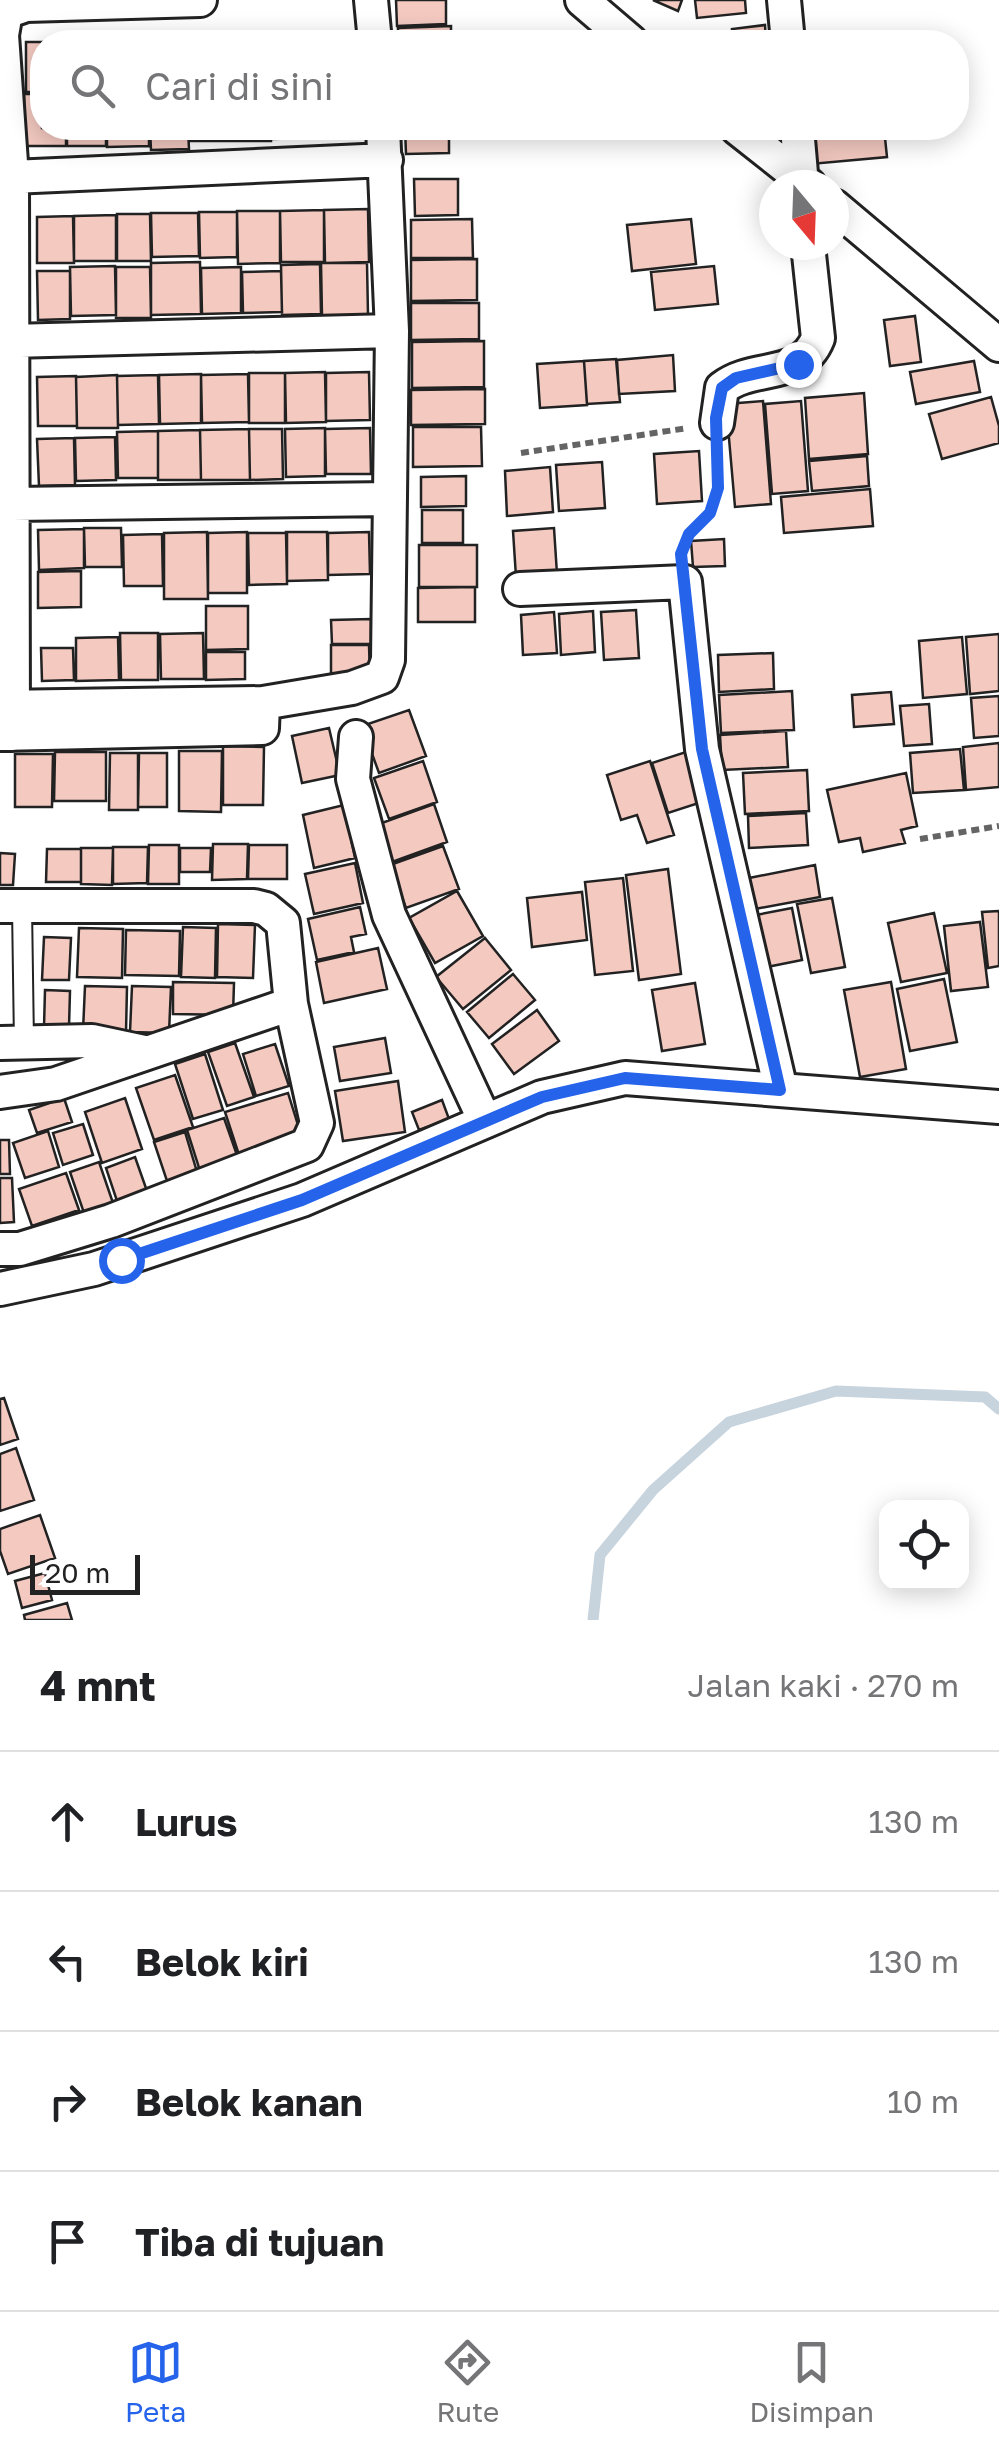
<!DOCTYPE html>
<html lang="id">
<head>
<meta charset="utf-8">
<style>
  :root { --surface:#fff; --page:#f2f2f2; --text:#202124; --muted:#757577; --line:#e0e0e0; --accent:#2563eb }
  body { margin:0; font-family:"Golos Text",sans-serif; background:var(--page); color:var(--text) }
  .controls { position:absolute; right:30px; bottom:30px; display:grid; overflow:hidden; border-radius:20px; box-shadow:0 5px 25px #0003 }
  .controls button { width:90px; height:90px; display:grid; place-items:center; padding:0; border:0; border-bottom:2px solid var(--line); background:var(--surface); color:var(--text); font:50px sans-serif }
  .compass { position:absolute; left:759px; top:170px; width:90px; height:90px; border-radius:50%; background:var(--surface); box-shadow:0 5px 25px #0003; rotate:161deg }
  .scale { position:absolute; left:30px; bottom:25px; width:110px; box-sizing:border-box; padding-left:10px; border:5px solid #222; border-top:0; font-size:28px; line-height:35px; white-space:nowrap; color:#222; -webkit-text-stroke:8px #fff; paint-order:stroke }
  .stop { position:absolute; width:30px; height:30px; margin:-22px; border:8px solid #2563eb; border-radius:50%; background:#fff }
  .stop.end { background:#2563eb; border-color:#fff; box-shadow:0 2px 10px #0008 }
  .list { margin:0; padding:0; list-style:none }
  h2 { display:flex; justify-content:space-between; align-items:center; height:130px; margin:0; padding:0 40px; font-size:42px }
  h2 small { font-size:32px; font-weight:400; color:var(--muted) }
  .list li { display:grid; grid-template-columns:65px 1fr auto; gap:30px; align-items:center; box-sizing:border-box; height:140px; padding:0 40px; border-top:2px solid var(--line) }
  .list b { display:block; font-size:38px; white-space:nowrap }
  .list em { font-size:32px; font-style:normal; color:var(--muted) }
  .icon { flex:none; width:55px; height:55px; fill:none; stroke:currentColor; stroke-width:2; stroke-linecap:round; stroke-linejoin:round }
  .map { position:relative; flex:none; width:999px; height:1620px; overflow:hidden }
  .search { position:absolute; background:var(--surface); box-shadow:0 5px 25px #0003; left:30px; right:30px; top:30px; height:110px; display:flex; align-items:center; gap:25px; box-sizing:border-box; padding:0 35px; border-radius:40px; color:var(--muted); font-size:38px }
  .sheet { height:690px; background:var(--surface) }
  nav { display:flex; justify-content:space-around; align-items:center; box-sizing:border-box; height:140px; border-top:2px solid var(--line); background:var(--surface); font-size:28px; color:var(--muted) }
  nav a { display:grid; justify-items:center; gap:5px }
  nav .on { color:var(--accent) }
  .map>svg:first-child { display:block }
  .lines { fill:none; stroke-linecap:round; stroke-linejoin:round }
  .stream { stroke:#c7d3dd; stroke-width:11 }
  .building { fill:#f3c9c0; stroke:#222; stroke-width:2.5 }
  .lane-casing { stroke:#222; stroke-width:22 }
  .street-casing { stroke:#222; stroke-width:38 }
  .path { stroke:#646464; stroke-width:6; stroke-dasharray:8 5; stroke-linecap:butt }
  .lane { stroke:#fff; stroke-width:18 }
  .street { stroke:#fff; stroke-width:32 }
  .route { stroke:#2563eb; stroke-width:12 }
</style>
</head>
<body>
<div class="map">
<svg width="999" height="1620" viewBox="0 0 999 1620">
  <rect width="100%" height="100%" fill="#fff"/>
  <g class="lines">
    <path class="stream" d="M593,1620L600,1555L653,1490L729,1422L836,1391L985,1397L999,1409"/>
  </g>
  <path class="building" d="M396,0H446V24L397,26Z
    M653,0H682L678,11Z
    M695,0H745L746,13L697,18Z
    M765,25L766,42H733L732,29Z
    M451,26V42H398V28Z
    M357,35V42H311V36Z
    M229,36V42H189V37Z
    M230,36H270V42H230Z
    M310,36V42H270V37Z
    M188,38V42H146V39Z
    M26,42H67H42V92H26Z
    M24,94H42V128H66V146H25Z
    M67,128H106V146H67Z
    M107,128H149V146L107,147Z
    M150,128H188L189,149L151,150Z
    M190,128H228V141H190Z
    M230,128H271V141H230Z
    M272,128H310V138L272,139Z
    M312,128H353V136L312,137Z
    M405,128H449V153L406,154Z
    M808,128H884L887,157L811,164Z
    M414,179H458V215L415,216Z
    M368,209L369,262L325,263L324,210Z
    M324,210V262H281L280,211Z
    M237,211H280V263L238,264Z
    M199,212H237V257L200,258Z
    M151,213H198L199,256L152,257Z
    M117,214H150L151,261H117Z
    M116,215V261H74V216Z
    M73,216L74,263H37V217Z
    M472,219L473,258H411V220Z
    M691,219L696,264L632,271L627,225Z
    M477,259V300L411,301V260Z
    M200,262L201,314L151,315V263Z
    M321,263H367L368,315L322,316Z
    M320,264L321,314L282,315L281,265Z
    M115,266L116,315L71,316L70,267Z
    M714,266L718,304L655,310L651,272Z
    M116,267H150L151,318H116Z
    M241,267V313L202,314L201,268Z
    M37,271H70V319L38,320Z
    M281,271L282,312L243,313L242,272Z
    M411,303H479V339L411,340Z
    M915,316L921,362L890,366L884,320Z
    M484,341V387L412,388V342Z
    M673,355L675,391L619,394L617,360Z
    M616,359L620,402L587,404L584,361Z
    M584,361L587,405L540,408L537,364Z
    M974,361L980,392L916,404L910,372Z
    M325,372L326,422L286,423L285,373Z
    M369,372L370,420L326,421V373Z
    M249,373H285V423H249Z
    M201,374V423L160,424L159,375Z
    M248,374L249,422L202,423L201,375Z
    M117,375L118,428H77L76,377Z
    M158,375L159,424L118,425L117,376Z
    M76,376L77,426H38L37,377Z
    M485,389V424L411,425V390Z
    M864,393L868,454L809,459L805,398Z
    M991,397L999,426V443L942,459L929,414Z
    M763,401L771,504L735,507L726,404Z
    M801,401L808,491L772,494L765,404Z
    M413,427H481L482,466L413,467Z
    M325,428V476L286,477L285,429Z
    M370,428L371,474H326L325,429Z
    M249,429L250,480H201L200,430Z
    M249,429H282L283,479L250,480Z
    M200,430L201,480H158V431Z
    M158,431V478H118L117,432Z
    M115,437L116,480L76,481L75,438Z
    M74,438L75,485L39,486L37,439Z
    M699,451L702,501L657,504L654,454Z
    M867,456L869,486L812,491L809,461Z
    M602,462L605,508L559,511L556,465Z
    M550,467L553,512L507,516L505,471Z
    M466,476V506L421,507V477Z
    M870,489L873,526L784,533L781,497Z
    M422,510H463V543H422Z
    M84,528H121L122,567H85Z
    M554,528L557,574L516,577L513,531Z
    M84,529V568L39,570L38,530Z
    M207,532L208,599H164V533Z
    M247,532V593H208V533Z
    M286,532H327L328,580L287,581Z
    M369,532L370,574L328,575V533Z
    M248,533H287V584L249,585Z
    M162,534L163,586H124L123,535Z
    M724,539L725,566L693,567L691,541Z
    M419,545H477V587H419Z
    M81,571V607L38,608V572Z
    M475,587V622H418V588Z
    M206,606H248V649L206,650Z
    M636,610L639,658L604,660L601,612Z
    M593,611L595,652L561,655L559,614Z
    M554,612L557,653L523,655L521,615Z
    M371,619V644H332L331,620Z
    M120,633H158V680H121Z
    M203,633L204,679H161L160,634Z
    M999,634V691L970,694L966,637Z
    M118,637L119,680L76,681V638Z
    M962,637L967,694L923,698L919,641Z
    M331,645H369L370,678L331,679Z
    M41,648H73L74,680L42,681Z
    M206,652H245V679L206,680Z
    M773,653L774,689L719,692L718,655Z
    M792,691L794,730L721,733L719,695Z
    M891,692L894,724L854,727L852,695Z
    M999,696V736L974,738L971,698Z
    M929,704L932,744L904,746L900,706Z
    M409,710L426,756L379,773L362,726Z
    M329,728L340,775L302,783L292,736Z
    M786,731L788,767L722,770L720,735Z
    M999,743V787L966,790L963,747Z
    M223,746L264,747L263,805H223Z
    M960,749L964,790L913,793L910,753Z
    M179,751H222L221,812L179,811Z
    M689,751L705,801L668,813L652,763Z
    M55,752H106V801H54Z
    M110,753H138V810H109Z
    M139,753H167V807H138Z
    M15,754H53L52,807H15Z
    M423,761L437,802L389,819L374,778Z
    M650,761L674,835L647,843L637,815L621,820L607,775Z
    M807,770L809,811L745,814L743,773Z
    M906,773L917,826L901,830L905,843L863,852L860,838L839,842L827,790Z
    M434,804L447,842L392,862L379,824Z
    M344,805L355,858L314,868L303,815Z
    M806,813L808,845L749,848L748,816Z
    M213,844H248L247,879L212,880Z
    M149,845H179V884H148Z
    M249,845H287V879H248Z
    M443,846L459,889L406,908L390,865Z
    M113,847H148L147,883L113,884Z
    M81,848H113L112,885L81,884Z
    M180,848H211L210,872H180Z
    M47,849H81V882H46Z
    M0,853L15,854L13,885H0Z
    M355,863L363,903L314,914L305,874Z
    M815,865L820,897L755,909L749,878Z
    M668,869L681,974L639,980L626,875Z
    M623,878L633,971L595,975L585,882Z
    M457,891L483,936L435,963L409,918Z
    M582,892L587,940L532,947L527,898Z
    M832,898L845,967L811,973L797,904Z
    M360,907L366,934L351,937L354,952L317,960L308,919Z
    M792,908L802,960L767,967L756,915Z
    M999,911V966L988,968L982,912Z
    M934,913L947,973L901,982L888,923Z
    M980,922L988,987L951,991L944,926Z
    M218,924L255,925L253,978L217,977Z
    M183,927L216,928L215,978L181,977Z
    M79,928L123,929L122,978L77,977Z
    M126,930L180,931L179,976L125,975Z
    M44,937L71,938L69,980H42Z
    M485,938L511,970L463,1009L436,977Z
    M378,948L387,989L324,1003L316,962Z
    M513,974L535,1000L489,1038L467,1012Z
    M944,979L957,1042L910,1051L897,989Z
    M173,982L234,983L233,1015L173,1014Z
    M891,982L906,1069L860,1077L844,990Z
    M695,983L705,1044L662,1051L652,990Z
    M85,986L127,987L126,1032L83,1031Z
    M132,986L171,987L169,1033L130,1032Z
    M45,990L70,991L69,1027H44Z
    M537,1010L559,1041L514,1074L492,1044Z
    M385,1038L391,1073L340,1081L334,1047Z
    M235,1043L254,1097L227,1106L208,1052Z
    M275,1044L289,1086L256,1096L243,1054Z
    M205,1054L223,1110L193,1119L175,1064Z
    M175,1075L193,1127L154,1140L136,1088Z
    M398,1081L405,1132L343,1141L335,1091Z
    M288,1093L302,1138L240,1158L225,1112Z
    M64,1098L72,1122L37,1133L29,1110Z
    M125,1098L142,1149L102,1163L85,1112Z
    M442,1100L449,1119L419,1130L412,1112Z
    M224,1118L238,1158L200,1171L187,1130Z
    M83,1124L93,1155L63,1165L53,1133Z
    M48,1131L59,1167L25,1178L13,1143Z
    M185,1132L197,1172L167,1181L154,1142Z
    M0,1140H9L10,1174H0Z
    M135,1157L147,1191L117,1201L106,1168Z
    M99,1162L113,1203L84,1213L70,1172Z
    M66,1173L79,1210L32,1226L19,1189Z
    M0,1178H12L14,1222L0,1223Z
    M4,1398L18,1439L0,1445V1399Z
    M16,1448L34,1500L0,1511V1454Z
    M40,1515L55,1558L8,1574L0,1551V1529Z
    M45,1573L52,1600L22,1608L15,1581Z
    M67,1603L72,1620H25L24,1615Z"/>
  <g class="lines">
    <g class="lane-casing">
      <path id="lane" d="M22,907L24,1043"/>
    </g>
    <g class="street-casing">
      <path id="street" d="M371,0L375,42
        M582,0L631,42
        M784,0L788,42
        M737,128L809,185
        M797,128L802,185
        M12,177L2,35L6,12L26,5L200,0
        M834,206L999,345
        M11,341L392,331
        M717,423L722,388C754,363 801,381 818,338L808,245
        M13,504L390,499
        M520,589L685,582L702,749L781,1090
        M0,707L263,703L352,688L382,677L388,660L392,331L383,128
        M0,734L262,728L263,703
        M13,734L12,177L386,160
        M356,737L353,779L389,915L485,1121
        M0,906H254L266,909L283,923L291,1004L317,1123L307,1145L111,1221L20,1249H0
        M0,1043L92,1041L144,1052
        M0,1092L56,1084L291,1004
        M0,1289L94,1269L302,1200L542,1097L625,1078L999,1107"/>
    </g>
    <path class="path" d="M521,453L688,428
      M684,548C690,532 700,527 709,514C719,498 718,474 719,456
      M920,839L999,826"/>
    <use href="#lane" class="lane"/>
    <use href="#street" class="street"/>
  </g>
  <g class="lines">
    <path class="route" d="M121,1260L302,1200L542,1097L625,1078L780,1090L702,749L681,554L689,534L710,513L718,488L716,418L722,388L736,378L798,364"/>
  </g>
</svg>
<div class="controls">
<button><svg class="icon" aria-label="locate" viewBox="0 0 24 24"><circle cx="12" cy="12" r="6"/><path d="M12 2v4M12 18v4M2 12h4M18 12h4"/></svg></button>
</div>
<svg class="compass" viewBox="-18 -18 36 36"><path d="M0-13l5 13h-10z" fill="#e53935"/><path d="M0 13l5-13h-10z" fill="#757577"/></svg>
<div class="scale">20 m</div>
<div class="stop" style="left:121px;top:1260px"></div>
<div class="stop end" style="left:798px;top:364px"></div>
<div class="search"><svg class="icon" aria-label="search" viewBox="0 0 24 24"><circle cx="10" cy="10" r="6"/><path d="M15 15l6 6"/></svg>Cari di sini</div>
</div>
<section class="sheet">
<h2>4 mnt<small>Jalan kaki · 270 m</small></h2>
<ul class="list">
<li><svg class="icon" aria-label="ahead" viewBox="0 0 24 24"><path d="M12 20V5M6 11l6-6 6 6"/></svg><div><b>Lurus</b></div><em>130 m</em></li>
<li><svg class="icon" aria-label="left" viewBox="0 0 24 24"><path d="M17 20v-9H6M10 6l-5 5 5 5"/></svg><div><b>Belok kiri</b></div><em>130 m</em></li>
<li><svg class="icon" aria-label="right" viewBox="0 0 24 24"><path d="M7 20v-9h11M14 6l5 5-5 5"/></svg><div><b>Belok kanan</b></div><em>10 m</em></li>
<li><svg class="icon" aria-label="arrive" viewBox="0 0 24 24"><path d="M6 21V4h12l-3 4 3 4H6"/></svg><div><b>Tiba di tujuan</b></div></li>
</ul>
</section>
<nav>
<a class="on"><svg class="icon" aria-label="map" viewBox="0 0 24 24"><path d="M3 6l6-2 6 2 6-2v14l-6 2-6-2-6 2zM9 4v14M15 6v14"/></svg>Peta</a>
<a><svg class="icon" aria-label="directions" viewBox="0 0 24 24"><path d="M12 3l9 9-9 9-9-9zM9 14v-3h6M13 9l2 2-2 2"/></svg>Rute</a>
<a><svg class="icon" aria-label="saved" viewBox="0 0 24 24"><path d="M7 4h10v16l-5-4-5 4z"/></svg>Disimpan</a>
</nav>
</body>
</html>
